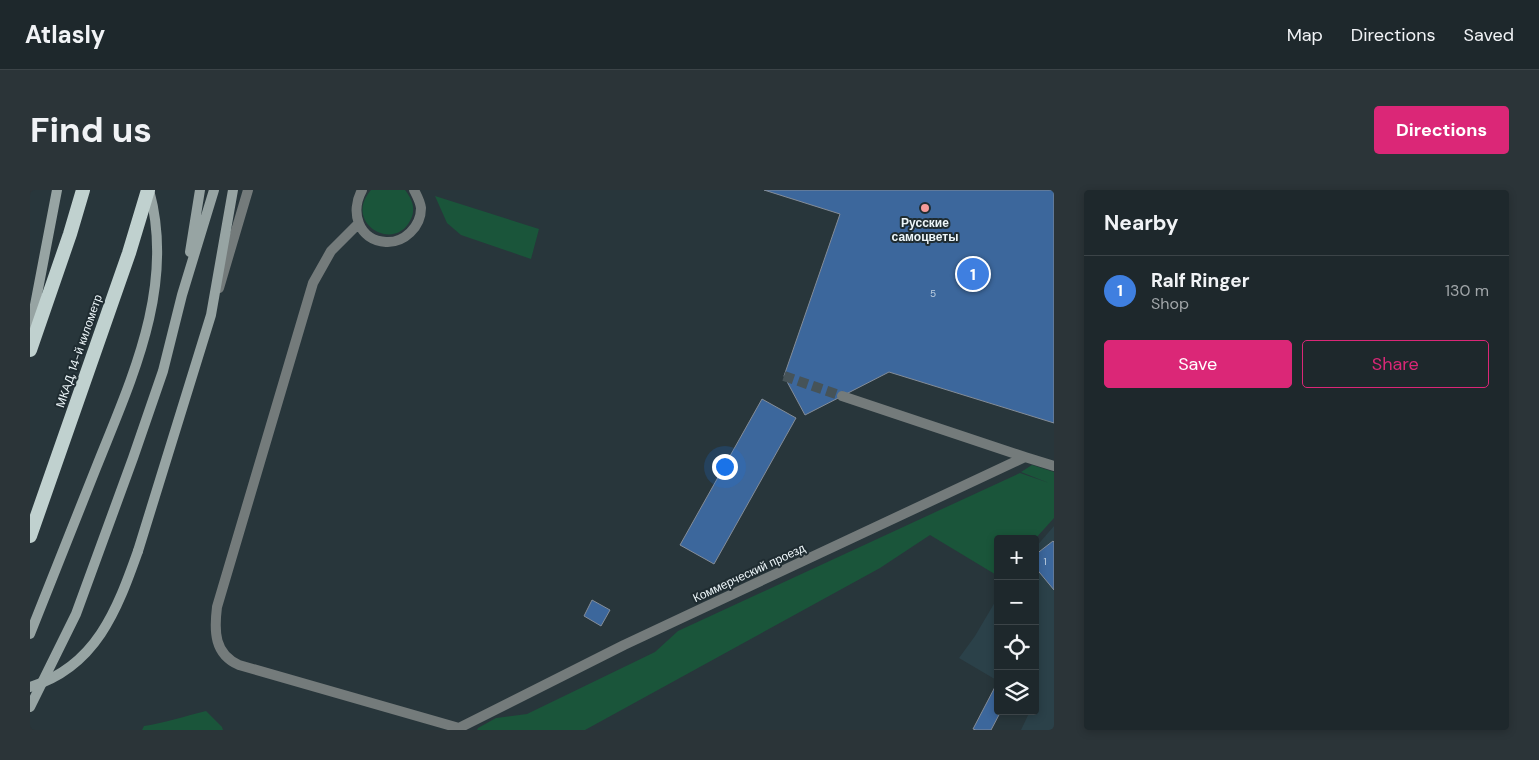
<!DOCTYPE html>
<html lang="en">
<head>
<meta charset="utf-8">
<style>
  :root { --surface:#1e282c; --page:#2b3438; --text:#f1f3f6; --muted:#a1a6a9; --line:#3c4448; --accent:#db2777 }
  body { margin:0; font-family:"DM Sans",sans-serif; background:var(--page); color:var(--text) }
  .controls { position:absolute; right:15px; bottom:15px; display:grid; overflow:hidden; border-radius:5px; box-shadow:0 2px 8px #0003 }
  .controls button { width:45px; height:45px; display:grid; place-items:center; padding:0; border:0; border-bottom:1px solid var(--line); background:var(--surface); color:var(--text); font:25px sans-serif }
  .you { position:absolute; left:694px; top:276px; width:18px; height:18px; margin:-12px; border:4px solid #fff; border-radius:50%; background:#1a73e8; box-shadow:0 0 0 8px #1a73e833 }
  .badge { display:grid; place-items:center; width:32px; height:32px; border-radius:50%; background:var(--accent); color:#fff; font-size:16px; font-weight:700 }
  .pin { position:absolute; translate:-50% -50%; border:2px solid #fff; box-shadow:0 1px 5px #0006 }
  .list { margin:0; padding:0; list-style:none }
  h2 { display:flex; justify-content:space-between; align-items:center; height:65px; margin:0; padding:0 20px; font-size:21px }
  h2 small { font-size:16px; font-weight:400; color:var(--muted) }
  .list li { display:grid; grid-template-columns:32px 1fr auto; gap:15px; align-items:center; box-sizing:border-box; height:70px; padding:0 20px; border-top:1px solid var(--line) }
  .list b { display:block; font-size:19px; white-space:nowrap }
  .list p { margin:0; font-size:16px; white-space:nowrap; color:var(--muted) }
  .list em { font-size:16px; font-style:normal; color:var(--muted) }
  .actions { display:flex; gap:10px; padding:15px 20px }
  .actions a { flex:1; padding:11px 0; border:1px solid var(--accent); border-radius:5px; text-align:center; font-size:18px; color:var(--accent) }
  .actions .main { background:var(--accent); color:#fff }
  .icon { flex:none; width:28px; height:28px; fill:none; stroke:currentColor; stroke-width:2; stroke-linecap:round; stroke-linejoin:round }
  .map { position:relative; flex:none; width:1024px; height:540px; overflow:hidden; border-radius:5px }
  header { display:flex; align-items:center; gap:30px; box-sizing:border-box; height:70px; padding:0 25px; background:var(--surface); border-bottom:1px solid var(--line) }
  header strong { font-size:24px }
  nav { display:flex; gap:28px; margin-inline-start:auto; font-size:18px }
  .intro { display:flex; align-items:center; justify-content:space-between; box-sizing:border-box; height:120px; padding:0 30px }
  h1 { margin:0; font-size:35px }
  .button { padding:12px 22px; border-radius:5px; background:var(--accent); color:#fff; font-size:18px; font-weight:700 }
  main { display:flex; gap:30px; padding:0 30px }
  aside { flex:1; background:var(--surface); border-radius:5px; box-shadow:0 2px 8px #0003 }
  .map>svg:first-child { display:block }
  .built { fill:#2b4149 }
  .green { fill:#1a553a }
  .building { fill:#3c679c; stroke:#848d99 }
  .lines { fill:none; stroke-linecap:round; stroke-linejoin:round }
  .minor-tunnel { stroke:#465358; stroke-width:10; stroke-dasharray:10 5; stroke-linecap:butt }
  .minor { stroke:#747b7b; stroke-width:10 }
  .secondary { stroke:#97a4a3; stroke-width:10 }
  .trunk { stroke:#c0d1cf; stroke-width:14 }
  .secondary-bridge { stroke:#97a4a3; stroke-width:10 }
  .poi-dot { fill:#f59b9a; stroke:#1f2c31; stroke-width:2 }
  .labels { text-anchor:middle; stroke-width:4; stroke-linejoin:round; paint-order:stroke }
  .number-label { font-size:10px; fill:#c1d2e2 }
  .poi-label { font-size:12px; font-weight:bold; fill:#edf6f9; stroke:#1f2c31 }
  .street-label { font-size:12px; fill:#edf6f9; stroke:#1f2c31 }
</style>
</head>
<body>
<header>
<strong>Atlasly</strong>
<nav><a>Map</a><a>Directions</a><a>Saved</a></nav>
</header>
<div class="intro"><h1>Find us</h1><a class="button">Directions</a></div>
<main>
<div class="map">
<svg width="1024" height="540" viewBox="0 0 1024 540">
  <rect width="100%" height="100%" fill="#28363b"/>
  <path class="built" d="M1024,336V540H991L1000,521H1005V358Z
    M968,407V491L929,468L945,446Z"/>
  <path class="green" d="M341,0H375C382,9 386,18 381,29C365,64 312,33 341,0Z
    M405,6L509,39L501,69L431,45L417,33Z
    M1002,275L1024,282V328L1005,349H968V386L900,345L850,378L555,540H447L448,538L466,528L497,524L625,462L648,441L990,283L1019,293L991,282Z
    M176,521L192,537L193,540H112L114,536C135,533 155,526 176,521Z"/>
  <path class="building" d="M734,0H1024V233L859,182L775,225L754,186L810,24Z
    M732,209L766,228L684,374L650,355Z
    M1023,351L1024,352V400L1005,377V365Z
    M562,410L580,420L571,436L554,426Z
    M966,495L968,497V521H971L961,540H946L943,539Z"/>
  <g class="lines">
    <path class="minor-tunnel" d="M754,186L812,206"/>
    <path class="minor" d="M332,0C320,22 328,50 356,52C374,53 391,37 391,18C390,11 387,6 384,0
      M328,34L301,61L283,93L187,417C184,441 184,464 209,475L429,538V540
      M189,98L218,0
      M812,206L995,267
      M429,538L594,455L995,267L1024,276"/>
    <path class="secondary" d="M160,62L170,0
      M0,141L27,0
      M108,361L181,125L203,0
      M0,444C22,388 44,333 66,278C101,190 146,97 119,0
      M0,517L46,424L103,268L133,181L152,105L184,0"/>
    <path class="trunk" d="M0,160L40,44L53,0
      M0,346L99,63L118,0"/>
    <path class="secondary-bridge" d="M0,497C66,477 87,420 108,361"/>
  </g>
  <circle class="poi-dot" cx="895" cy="18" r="5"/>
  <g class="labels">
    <g class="number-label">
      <text x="903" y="107">5</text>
      <text x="1015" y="375">1</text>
    </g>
    <g class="poi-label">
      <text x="895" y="37">Русские<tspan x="895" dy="14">самоцветы</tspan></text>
    </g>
    <g class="street-label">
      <text transform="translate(49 161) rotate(-71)" y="4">МКАД, 14-й километр</text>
      <text transform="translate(719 383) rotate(-25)" y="4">Коммерческий проезд</text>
    </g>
  </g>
</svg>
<div class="controls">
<button>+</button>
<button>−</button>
<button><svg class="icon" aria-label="locate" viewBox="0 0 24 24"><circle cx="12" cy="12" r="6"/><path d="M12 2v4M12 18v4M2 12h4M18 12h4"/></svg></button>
<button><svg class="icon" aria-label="layers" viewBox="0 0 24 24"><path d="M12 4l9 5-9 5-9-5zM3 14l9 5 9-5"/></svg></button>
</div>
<div class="you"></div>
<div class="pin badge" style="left:943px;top:84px;background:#3f7fe0">1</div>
</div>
<aside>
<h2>Nearby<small></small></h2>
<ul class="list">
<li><span class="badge" style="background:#3f7fe0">1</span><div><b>Ralf Ringer</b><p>Shop</p></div><em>130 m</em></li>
</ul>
<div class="actions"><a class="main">Save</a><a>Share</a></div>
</aside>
</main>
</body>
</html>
